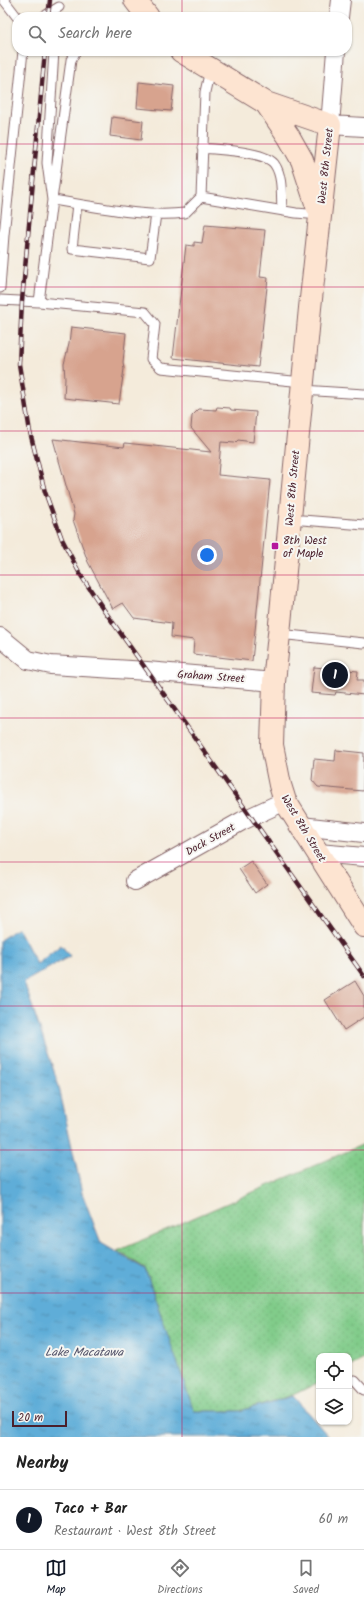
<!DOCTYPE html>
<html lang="en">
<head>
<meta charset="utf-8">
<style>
  :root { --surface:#fff; --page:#f6f6f6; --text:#222; --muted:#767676; --line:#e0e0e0; --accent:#111827 }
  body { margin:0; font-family:Kalam,sans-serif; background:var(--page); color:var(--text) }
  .controls { position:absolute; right:12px; bottom:12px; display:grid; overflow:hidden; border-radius:8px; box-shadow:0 1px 3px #0004 }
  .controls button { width:36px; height:36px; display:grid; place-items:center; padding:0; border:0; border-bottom:1px solid var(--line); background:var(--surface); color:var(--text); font:20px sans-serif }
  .scale { position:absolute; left:12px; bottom:10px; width:55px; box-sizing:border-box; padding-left:4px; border:2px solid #4a1f2b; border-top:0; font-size:11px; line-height:14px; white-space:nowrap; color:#4a1f2b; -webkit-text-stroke:3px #f6f6f2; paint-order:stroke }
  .you { position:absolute; left:207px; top:555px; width:14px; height:14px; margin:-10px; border:3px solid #fff; border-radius:50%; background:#1a73e8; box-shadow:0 0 0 6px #1a73e833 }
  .badge { display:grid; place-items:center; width:26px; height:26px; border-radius:50%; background:var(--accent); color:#fff; font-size:13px; font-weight:700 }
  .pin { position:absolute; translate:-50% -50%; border:2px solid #fff; box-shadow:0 1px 4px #0006 }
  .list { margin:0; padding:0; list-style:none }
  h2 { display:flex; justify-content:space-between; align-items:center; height:52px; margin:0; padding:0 16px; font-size:17px }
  h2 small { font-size:13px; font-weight:400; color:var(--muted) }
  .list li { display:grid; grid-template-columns:26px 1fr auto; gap:12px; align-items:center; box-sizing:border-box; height:60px; padding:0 16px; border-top:1px solid var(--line) }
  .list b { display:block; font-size:15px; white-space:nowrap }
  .list p { margin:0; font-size:13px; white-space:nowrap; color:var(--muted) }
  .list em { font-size:13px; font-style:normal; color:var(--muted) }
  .icon { flex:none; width:22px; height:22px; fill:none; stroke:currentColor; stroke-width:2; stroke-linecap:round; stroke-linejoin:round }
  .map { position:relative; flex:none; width:364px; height:1437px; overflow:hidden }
  .search { position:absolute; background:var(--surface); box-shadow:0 1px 3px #0004; left:12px; right:12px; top:12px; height:44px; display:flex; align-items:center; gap:10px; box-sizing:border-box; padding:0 14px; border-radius:16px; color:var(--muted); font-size:15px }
  .sheet { height:112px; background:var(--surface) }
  nav { display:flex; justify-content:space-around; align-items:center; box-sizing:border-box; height:56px; border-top:1px solid var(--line); background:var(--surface); font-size:11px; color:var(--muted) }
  nav a { display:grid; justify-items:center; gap:2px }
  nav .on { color:var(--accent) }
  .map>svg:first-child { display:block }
  .grass { fill:url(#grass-dots); stroke:#66765a }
  .water { fill:url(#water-ripples); stroke:#546682 }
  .building { fill:#d7a38e }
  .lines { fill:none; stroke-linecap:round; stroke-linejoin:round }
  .lane-casing { stroke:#866669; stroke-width:11 }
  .street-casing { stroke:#866669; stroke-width:20 }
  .secondary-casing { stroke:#866669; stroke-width:24 }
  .lane { stroke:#fff; stroke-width:9 }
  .street { stroke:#fff; stroke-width:18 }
  .secondary { stroke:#fde4d1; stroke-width:22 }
  .rail-casing { stroke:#4a1f2b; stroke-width:4.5 }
  .rail { stroke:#f6f6f2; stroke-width:3; stroke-dasharray:9; stroke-linecap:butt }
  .grid { fill:none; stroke:#c2185b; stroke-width:1; stroke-opacity:0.55 }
  .poi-dot { fill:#b5179e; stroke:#f6f6f2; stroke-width:1.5 }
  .labels { text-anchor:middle; stroke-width:4; stroke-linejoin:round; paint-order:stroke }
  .street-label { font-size:11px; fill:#4a1f2b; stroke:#f6f6f2 }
  .poi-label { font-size:11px; fill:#4a1f2b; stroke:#f6f6f2; text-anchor:start }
  .water-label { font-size:12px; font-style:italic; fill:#515168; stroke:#f6f6f2 }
</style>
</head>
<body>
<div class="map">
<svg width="364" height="1437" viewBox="0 0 364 1437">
  <defs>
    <pattern id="grass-dots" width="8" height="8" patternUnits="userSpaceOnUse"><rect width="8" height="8" fill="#81cc8a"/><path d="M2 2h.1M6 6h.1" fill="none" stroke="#71af77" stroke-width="1.8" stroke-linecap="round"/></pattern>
    <pattern id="water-ripples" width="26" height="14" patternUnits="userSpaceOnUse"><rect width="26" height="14" fill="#5eadd8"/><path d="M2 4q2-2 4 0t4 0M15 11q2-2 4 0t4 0" fill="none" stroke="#508caf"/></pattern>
  </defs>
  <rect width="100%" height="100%" fill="#f6f6f2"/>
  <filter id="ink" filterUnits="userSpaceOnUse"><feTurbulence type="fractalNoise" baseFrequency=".025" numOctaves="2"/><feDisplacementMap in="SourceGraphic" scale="8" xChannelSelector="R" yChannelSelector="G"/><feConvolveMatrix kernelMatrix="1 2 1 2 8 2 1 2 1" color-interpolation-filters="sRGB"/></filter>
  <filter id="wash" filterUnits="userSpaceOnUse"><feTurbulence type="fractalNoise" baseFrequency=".012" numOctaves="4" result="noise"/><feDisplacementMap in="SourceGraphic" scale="16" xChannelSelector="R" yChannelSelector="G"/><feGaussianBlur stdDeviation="0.9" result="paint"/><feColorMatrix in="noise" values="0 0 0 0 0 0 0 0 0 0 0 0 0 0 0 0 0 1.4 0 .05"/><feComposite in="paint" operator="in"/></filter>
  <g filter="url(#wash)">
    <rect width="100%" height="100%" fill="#f4ebdb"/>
    <path class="grass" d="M364,1144V1359L349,1367V1356H319V1382L293,1395L240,1411H193L145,1268L117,1251Z"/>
    <path class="water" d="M18,928L37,964L61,945L70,956L24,982L58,1083L82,1193L101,1243L145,1269L194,1411H240L293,1396L329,1437H0V940Z"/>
    <g id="blocks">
      <path class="building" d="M139,82L174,86L171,111L137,108Z
        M112,117L143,121L141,140L110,136Z
        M205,225L265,230L260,277L268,278L258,367L173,358L186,245L194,246V242L202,243Z
        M71,327L126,333L123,362L124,369L119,404L64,398L65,379L64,364L69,344Z
        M217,407L230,408L231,410L256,412L253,442L238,440L235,443L221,442L218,475L270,480L252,661L193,654L194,640L171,637L172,623L134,618L123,603L113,609L88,562L73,520L74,514L53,439L124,447L125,443L211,452L191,428L192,416L199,409L216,410Z
        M314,667L358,671L357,680H364V695L336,692L335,695L311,693Z
        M336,750L364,753L363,791L318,787L312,780L314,759L335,761Z
        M251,861L267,884L255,893L239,869Z
        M355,981L364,996V1017L344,1030L325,1000Z"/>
    </g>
  </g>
  <g filter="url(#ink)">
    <use href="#blocks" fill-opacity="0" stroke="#866669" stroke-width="1"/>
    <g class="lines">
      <g class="lane-casing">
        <path id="lane" d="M4,0L17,17
          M43,17L59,7
          M54,51L47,163L52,200L39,302L145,312L155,324L151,359L161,368L303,382
          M76,51L71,60L52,200C95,206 143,218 185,213L201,197L205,92L210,70
          M202,148C218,150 267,151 275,165C283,177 281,196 282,210
          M201,197L296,213L320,215
          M77,204L72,249L150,258L156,214
          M0,235H4L0,288
          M4,235L23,51
          M0,300L39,302
          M302,390L364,394
          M290,519L364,525
          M279,634L364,643
          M355,1380L364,1390"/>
      </g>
      <g class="street-casing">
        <path id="street" d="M339,17L341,0
          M336,51L330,125L364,127
          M0,637L28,660L51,665L147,671L274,682
          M301,826L364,833
          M318,853L364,857
          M135,881L242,821L285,801"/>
      </g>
      <g class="secondary-casing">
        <path id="secondary" d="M135,0L148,17
          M181,51L266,103L330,125L310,308L279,634L274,682L272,745L280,785L285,801L364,926
          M266,103L289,137L302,160L317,206"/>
      </g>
      <use href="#lane" class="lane"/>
      <use href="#street" class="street"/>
      <use href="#secondary" class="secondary"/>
      <g class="rail-casing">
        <path id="rail" d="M48,17L50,0
          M45,51L22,301L19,364L30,432L45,492L62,539L80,574L104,610L364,976"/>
      </g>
      <use href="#rail" class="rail"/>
    </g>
  </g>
  <path class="grid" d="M182,0V17M182,51V1437M0,144H364M0,287H364M0,431H364M0,575H364M0,718H364M0,862H364M0,1006H364M0,1150H364M0,1293H364"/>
  <rect class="poi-dot" x="271" y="542" width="8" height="8" rx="2"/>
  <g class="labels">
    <g class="street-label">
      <text transform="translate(325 166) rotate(-84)" y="4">West 8th Street</text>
      <text transform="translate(292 488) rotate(-85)" y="4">West 8th Street</text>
      <text transform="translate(211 676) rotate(4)" y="4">Graham Street</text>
      <text transform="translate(304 828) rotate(59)" y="4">West 8th Street</text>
      <text transform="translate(210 839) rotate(-29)" y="4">Dock Street</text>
    </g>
    <g class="poi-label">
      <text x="283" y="544">8th West<tspan x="283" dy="13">of Maple</tspan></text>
    </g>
    <g class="water-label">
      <text x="84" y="1356">Lake Macatawa</text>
    </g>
  </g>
</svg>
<div class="controls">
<button><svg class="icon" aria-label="locate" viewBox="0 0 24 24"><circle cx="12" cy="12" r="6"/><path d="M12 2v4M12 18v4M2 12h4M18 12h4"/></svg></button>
<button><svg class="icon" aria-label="layers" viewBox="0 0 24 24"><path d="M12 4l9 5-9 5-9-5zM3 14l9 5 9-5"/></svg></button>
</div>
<div class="scale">20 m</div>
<div class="you"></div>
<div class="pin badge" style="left:335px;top:675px">1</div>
<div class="search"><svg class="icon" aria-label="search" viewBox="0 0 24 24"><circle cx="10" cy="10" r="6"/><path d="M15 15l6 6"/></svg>Search here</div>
</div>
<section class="sheet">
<h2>Nearby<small></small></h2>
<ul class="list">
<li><span class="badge">1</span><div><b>Taco + Bar</b><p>Restaurant · West 8th Street</p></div><em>60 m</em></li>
</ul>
</section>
<nav>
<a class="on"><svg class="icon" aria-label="map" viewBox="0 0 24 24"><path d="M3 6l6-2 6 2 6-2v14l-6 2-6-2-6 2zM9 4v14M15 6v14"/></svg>Map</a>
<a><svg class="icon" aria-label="directions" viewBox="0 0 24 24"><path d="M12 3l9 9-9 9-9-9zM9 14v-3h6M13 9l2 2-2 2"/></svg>Directions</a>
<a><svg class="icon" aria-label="saved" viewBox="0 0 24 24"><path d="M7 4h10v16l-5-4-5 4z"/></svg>Saved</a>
</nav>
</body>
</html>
